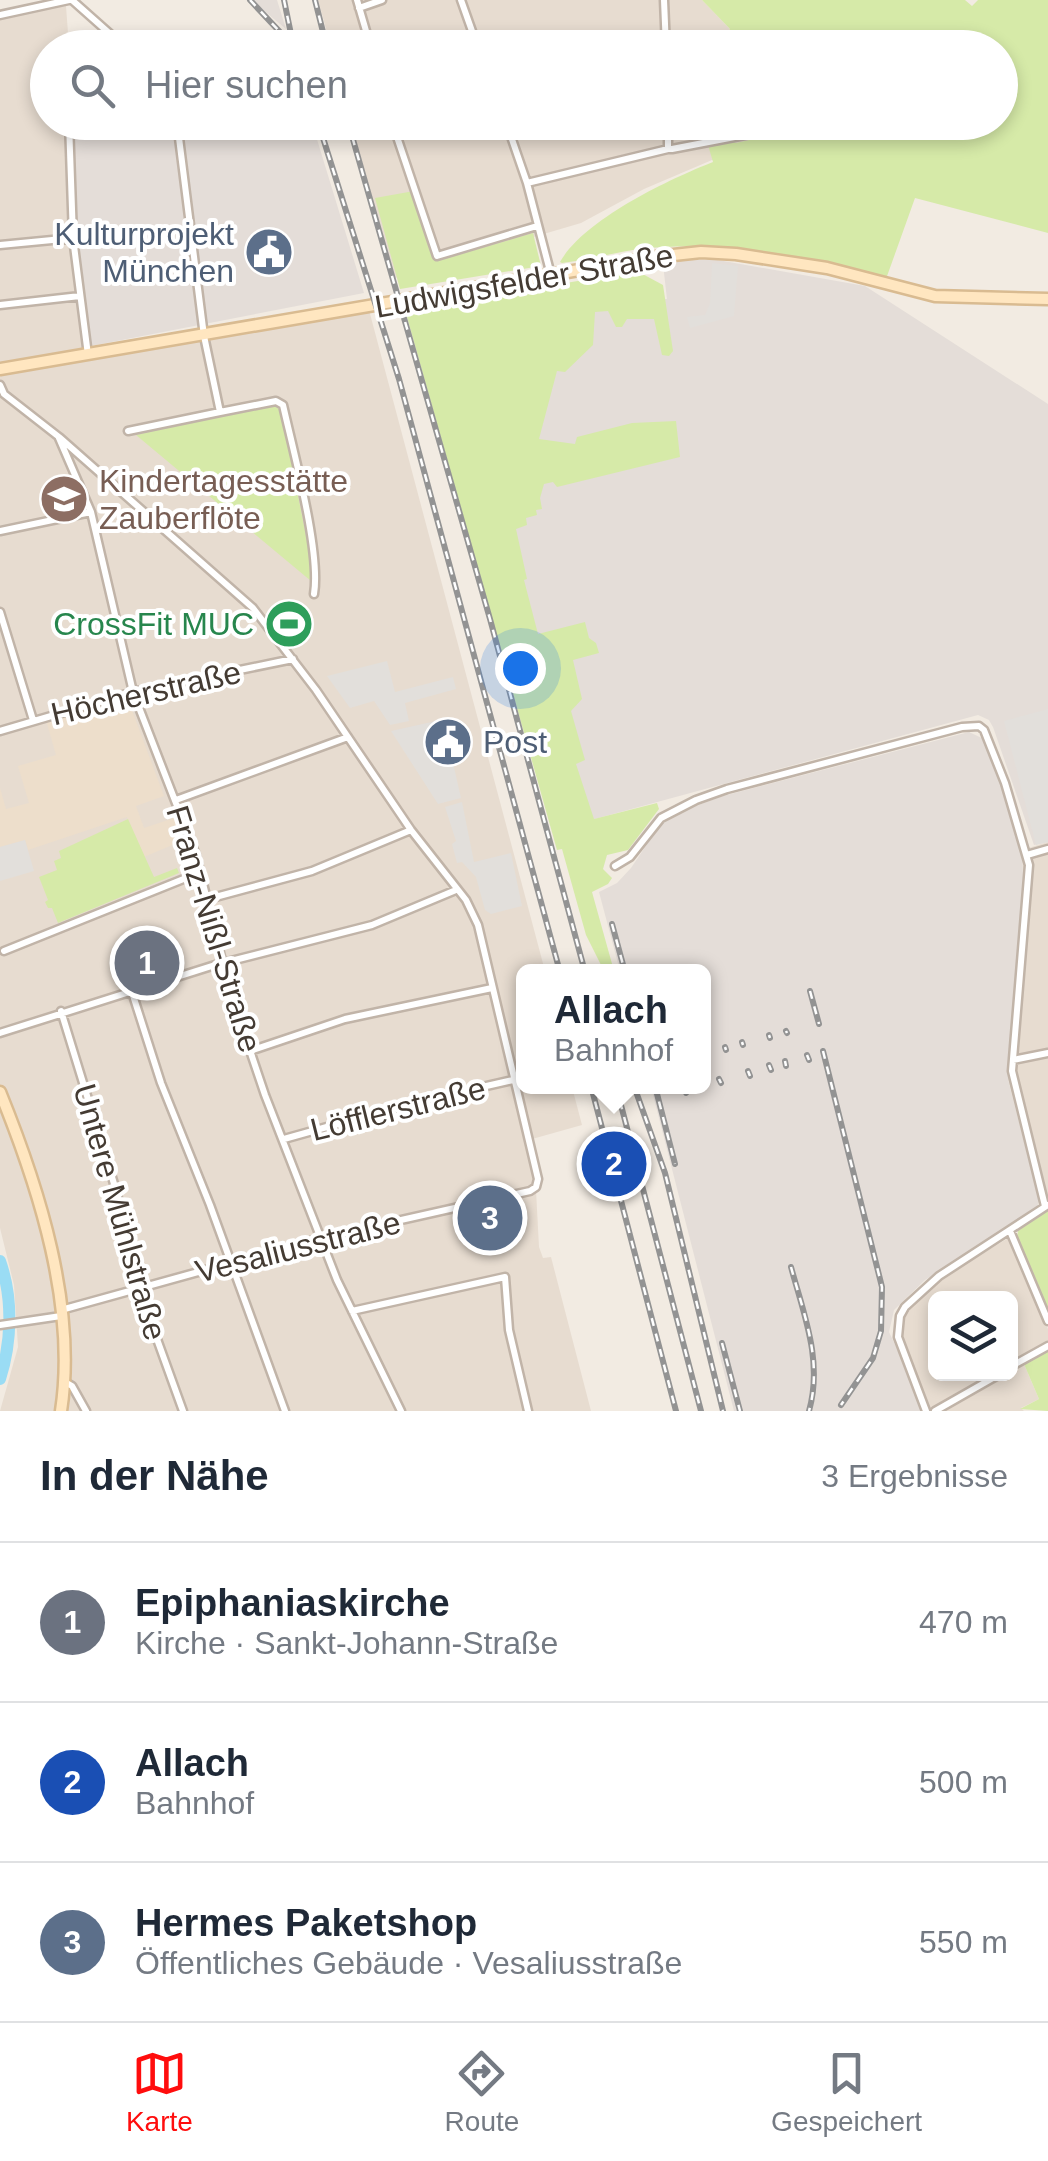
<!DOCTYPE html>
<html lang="de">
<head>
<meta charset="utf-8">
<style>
  :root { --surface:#fff; --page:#f2f2f3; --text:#1f2937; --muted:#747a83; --line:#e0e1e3; --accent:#ff0d0d }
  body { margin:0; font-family:Helvetica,sans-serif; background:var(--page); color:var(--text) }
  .controls { position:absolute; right:30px; bottom:30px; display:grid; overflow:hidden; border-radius:15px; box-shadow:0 5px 15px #0003 }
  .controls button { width:90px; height:90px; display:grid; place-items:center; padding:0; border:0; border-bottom:2px solid var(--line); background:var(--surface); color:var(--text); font:50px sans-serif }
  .you { position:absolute; left:520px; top:668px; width:35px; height:35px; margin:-25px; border:8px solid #fff; border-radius:50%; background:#1a73e8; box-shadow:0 0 0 15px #1a73e833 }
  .badge { display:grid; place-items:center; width:65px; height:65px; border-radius:50%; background:var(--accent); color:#fff; font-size:32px; font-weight:700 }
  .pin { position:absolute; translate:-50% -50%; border:5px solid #fff; box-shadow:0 2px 10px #0006 }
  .popup { position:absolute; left:516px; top:964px; width:195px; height:130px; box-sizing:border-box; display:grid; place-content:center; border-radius:15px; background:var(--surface); filter:drop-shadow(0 2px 8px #0005); font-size:32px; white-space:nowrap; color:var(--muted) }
  .popup b { font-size:38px; color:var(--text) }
  .popup::after { content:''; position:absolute; left:50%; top:100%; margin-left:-20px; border:20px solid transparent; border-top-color:var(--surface) }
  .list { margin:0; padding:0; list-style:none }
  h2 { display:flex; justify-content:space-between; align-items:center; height:130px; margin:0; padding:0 40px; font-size:42px }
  h2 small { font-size:32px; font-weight:400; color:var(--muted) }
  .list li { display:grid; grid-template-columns:65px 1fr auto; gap:30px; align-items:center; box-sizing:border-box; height:160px; padding:0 40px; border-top:2px solid var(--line) }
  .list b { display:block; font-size:38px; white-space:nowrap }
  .list p { margin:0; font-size:32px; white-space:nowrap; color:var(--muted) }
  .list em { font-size:32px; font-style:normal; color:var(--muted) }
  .icon { flex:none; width:55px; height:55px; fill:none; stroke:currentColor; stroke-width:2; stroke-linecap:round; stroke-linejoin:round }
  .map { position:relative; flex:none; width:1048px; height:1411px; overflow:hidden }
  .search { position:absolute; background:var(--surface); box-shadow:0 5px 15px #0003; left:30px; right:30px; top:30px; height:110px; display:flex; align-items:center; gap:25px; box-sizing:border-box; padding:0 35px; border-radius:55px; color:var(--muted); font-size:38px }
  .sheet { height:610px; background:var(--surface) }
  nav { display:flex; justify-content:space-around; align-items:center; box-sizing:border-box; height:140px; border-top:2px solid var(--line); background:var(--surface); font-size:28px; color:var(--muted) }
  nav a { display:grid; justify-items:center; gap:5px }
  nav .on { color:var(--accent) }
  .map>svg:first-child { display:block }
  .residential { fill:#e7dcd0; fill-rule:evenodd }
  .industrial { fill:#e4ddd8 }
  .education { fill:#eddecb }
  .green { fill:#d6eaa8 }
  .parking { fill:#e2dfdb }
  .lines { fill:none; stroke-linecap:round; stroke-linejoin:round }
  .river { stroke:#9adcf4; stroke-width:12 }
  .street-casing { stroke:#c1b4a8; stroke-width:11 }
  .secondary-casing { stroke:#d9bb91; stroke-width:15 }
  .street { stroke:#fff; stroke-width:6 }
  .secondary { stroke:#ffe6c0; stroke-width:10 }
  .rail-casing { stroke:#939393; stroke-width:6 }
  .rail { stroke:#fff; stroke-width:2.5; stroke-dasharray:8; stroke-linecap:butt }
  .labels { text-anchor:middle; stroke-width:8; stroke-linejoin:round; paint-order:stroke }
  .service-label { font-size:32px; fill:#4e5e75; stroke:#fff; text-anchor:end }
  .street-label { font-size:32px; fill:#443b33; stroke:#fff }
  .education-label { font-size:32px; fill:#785e54; stroke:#fff; text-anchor:start }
  .leisure-label { font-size:32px; fill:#27864d; stroke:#fff; text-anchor:end }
</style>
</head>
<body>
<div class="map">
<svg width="1048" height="1411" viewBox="0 0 1048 1411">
  <rect width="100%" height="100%" fill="#f2ebe2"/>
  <path class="residential" d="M318,0H702L730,29L711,48L331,47Z
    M66,6L69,47L48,48V122L72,123L76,237L93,357L369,310L545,971L524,972V1086L572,1087L582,1125L525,1141L536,1190L539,1247L543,1258L551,1257L591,1411H0L18,1347L14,1285L0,1228V17Z
    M852,122L854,130L799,136L712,160L644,189L581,223L395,278L351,123Z
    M1048,842V1207L1043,1210L1008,1079L1023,877L1022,850Z
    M1010,1237L1048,1329V1350L1024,1364L1039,1399L1021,1408L1024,1411H930L902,1338L905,1314L937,1281ZM936,1298H1010V1374H936Z"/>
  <path class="industrial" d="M251,0H277L286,29Z
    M72,123H312L364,293L91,346L76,237Z
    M685,260H718L865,286L1048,404V842L1034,845L993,727L989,720L978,715L591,820L505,527L558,367L588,304L667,299L663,264Z
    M969,732L986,740L1022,850L1023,877L1008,1079L1039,1201L1036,1210L925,1280L894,1310L889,1332L915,1387L922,1411H734L651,1087L704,1086V972L620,971L599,892L617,883L631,868L660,825L685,810L723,796Z"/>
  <path class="education" d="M127,697L164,796L136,806L144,828L174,818L182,841L144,857L127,817L28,850L25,840L0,847V788L6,809L29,803L18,766L56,755L46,720Z"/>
  <path class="green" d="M702,0H965L972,6L978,0H1048V233L915,198L886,279C807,258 729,241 647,248C618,251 590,260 562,263L560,262C584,220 667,180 713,162L708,145L729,139L736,143L798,129L801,137L853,130L852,123L1000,122V48L711,47L730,29Z
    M414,191L433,255L440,260L533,233L541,266L400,289L375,198Z
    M637,271L663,285L673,351L669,356L662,355L654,319H627L622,327H616L608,311L595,312L593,345L565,372L557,371L539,439L575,444L577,437L632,423L676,421L680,457L557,487L553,482L544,484L540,498L542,509L536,510L537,515L526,518L527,525L516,529L527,579L524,580L538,634L585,622L589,638L596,643L599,653L573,660L582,699L571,711L585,760L576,764L594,819L657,803L659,809L628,850L607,855L603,869L612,878L608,884L592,892L614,971H604L586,935L562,849L557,850L405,310Z
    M271,404L281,410L313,571L311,581L136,435Z
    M128,819L154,877L177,868L179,873L58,923L52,908H48L45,902L48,900L39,877L57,870L54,861L61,858L59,851Z
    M1048,1209V1321L1038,1284L1017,1237L1018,1231Z
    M1048,1350V1411L1020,1409L1039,1399L1024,1364Z"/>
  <path class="parking" d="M712,263L738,266L734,316L690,328L687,317L705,315L710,303Z
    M387,661L395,692L453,677L456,689L405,703L409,721L390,725L374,701L350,708L327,676Z
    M1048,709V842L1036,845L1004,721Z
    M436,721L446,764L453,763L461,798L438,804L391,731Z
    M462,802L474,862L511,853L522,906L491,914L485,910L476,877L462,862L457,863L452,844L456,841L445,807Z
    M25,840L34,871L0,881V847Z"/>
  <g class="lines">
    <path class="river" d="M0,1261C13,1298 12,1341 0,1379"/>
    <g class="street-casing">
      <path id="street" d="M72,0L126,48
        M357,0L371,48
        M461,0L478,48
        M664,0L666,48
        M359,8L382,0
        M0,15L69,0
        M65,48L68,41
        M631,48L665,41
        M69,122L73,238L88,355
        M177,122L204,336L220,412L276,401L283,405C293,450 321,552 314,594
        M392,122L437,256L537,226
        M506,122L527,183L551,275
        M668,122V149H672L787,127
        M527,183L668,149
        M0,245L73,238
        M0,305L80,296
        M0,385L4,394L59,437L253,608L316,690L411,830L466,900L478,925L538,1179L536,1187L530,1191L321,1238L61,1310
        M128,431L220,412
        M59,438L91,512L133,692L196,855L228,985L265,1095L337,1280L401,1411
        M0,531L91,512
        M0,612L33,720
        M0,731L133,692L293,659
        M176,800L348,737
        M1027,855L1048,849
        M615,866L630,857L661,818L696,800L727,789L962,727L979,726L984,730L1005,783L1029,865L1012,1071L1045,1206
        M208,899L312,871L411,830
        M4,951L201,872
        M131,989L161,1083L210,1205L285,1411
        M61,1011L115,1187L149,1317L183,1411
        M0,1033L215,965L372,925L456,890
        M250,1051L345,1019L492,988
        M1013,1060L1048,1053
        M284,1139L416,1102L513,1080
        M1010,1231L1048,1321
        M352,1311L505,1277L509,1330L528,1411
        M0,1325L61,1316
        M1010,1367L1048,1346
        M65,1382L72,1386L86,1411
        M926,1411L898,1337L900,1316L905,1307L939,1276L1048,1205
        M935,1411L1000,1374"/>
    </g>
    <g class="secondary-casing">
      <path id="secondary" d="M0,369L655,257L701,252L736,254L827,268L935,296L1048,299
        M0,1092C39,1188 77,1307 61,1411"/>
    </g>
    <use href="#street" class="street"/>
    <use href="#secondary" class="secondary"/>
    <g class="rail-casing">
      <path id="rail" d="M250,0L295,48
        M284,0L292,39
        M315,0L327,48
        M318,122L399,379L560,972
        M348,122L490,619L585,972
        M612,924L625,972
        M810,991L819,1024
        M786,1031L787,1033
        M769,1035L770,1038
        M742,1042L743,1045
        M725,1047L726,1050
        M708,1051V1054
        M823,1051L882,1287L881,1331L873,1358L841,1405
        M807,1055L809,1060
        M785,1061L786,1066
        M769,1065L771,1070
        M748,1071L750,1076
        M719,1079L721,1083
        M591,1086L676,1411
        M616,1086L701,1411
        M634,1086L665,1173L723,1411
        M655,1086L675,1164
        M702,1086L703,1088
        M684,1088L686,1093
        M791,1267C804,1315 823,1361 809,1411
        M722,1343L740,1411"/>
    </g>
    <use href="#rail" class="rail"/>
  </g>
  <defs>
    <g id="civic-disc" transform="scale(2.5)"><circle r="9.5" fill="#5c6f8a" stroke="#fff"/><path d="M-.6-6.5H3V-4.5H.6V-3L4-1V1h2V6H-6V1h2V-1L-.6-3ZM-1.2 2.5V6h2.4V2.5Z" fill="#fff"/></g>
    <g id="school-disc" transform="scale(2.5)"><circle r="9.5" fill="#8d6e63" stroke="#fff"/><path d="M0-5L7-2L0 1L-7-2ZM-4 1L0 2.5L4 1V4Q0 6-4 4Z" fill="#fff"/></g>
    <g id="stadium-disc" transform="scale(2.5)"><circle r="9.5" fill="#2e9e5b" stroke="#fff"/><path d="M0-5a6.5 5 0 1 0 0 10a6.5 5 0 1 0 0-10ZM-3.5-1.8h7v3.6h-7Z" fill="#fff"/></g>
  </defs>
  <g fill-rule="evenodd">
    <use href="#civic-disc" x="269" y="252"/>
    <use href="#school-disc" x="64" y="499"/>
    <use href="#stadium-disc" x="289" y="624"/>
    <use href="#civic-disc" x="448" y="742"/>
  </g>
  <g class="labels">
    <g class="service-label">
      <text x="234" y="245">Kulturprojekt<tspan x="234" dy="37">München</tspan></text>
      <text x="483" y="753" text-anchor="start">Post</text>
    </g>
    <g class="street-label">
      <text transform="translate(524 281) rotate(-10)" y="11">Ludwigsfelder Straße</text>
      <text transform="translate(146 693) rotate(-13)" y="11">Höcherstraße</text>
      <text transform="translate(214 929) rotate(73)" y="11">Franz-Nißl-Straße</text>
      <text transform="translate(398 1109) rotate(-14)" y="11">Löfflerstraße</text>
      <text transform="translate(120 1212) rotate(74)" y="11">Untere Mühlstraße</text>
      <text transform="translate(298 1247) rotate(-14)" y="11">Vesaliusstraße</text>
    </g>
    <g class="education-label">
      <text x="99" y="492">Kindertagesstätte<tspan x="99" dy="37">Zauberflöte</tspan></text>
    </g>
    <g class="leisure-label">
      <text x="254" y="635">CrossFit MUC</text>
    </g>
  </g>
</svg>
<div class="controls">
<button><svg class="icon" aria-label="layers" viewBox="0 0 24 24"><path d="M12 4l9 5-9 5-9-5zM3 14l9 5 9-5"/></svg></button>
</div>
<div class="you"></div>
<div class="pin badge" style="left:147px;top:963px;background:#6b7280">1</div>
<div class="pin badge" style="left:614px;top:1164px;background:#1a4fb4">2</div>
<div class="popup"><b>Allach</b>Bahnhof</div>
<div class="pin badge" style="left:490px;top:1218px;background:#5c6f8a">3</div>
<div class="search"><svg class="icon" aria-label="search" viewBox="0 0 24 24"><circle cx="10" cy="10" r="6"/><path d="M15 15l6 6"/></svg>Hier suchen</div>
</div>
<section class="sheet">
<h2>In der Nähe<small>3 Ergebnisse</small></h2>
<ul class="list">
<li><span class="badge" style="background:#6b7280">1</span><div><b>Epiphaniaskirche</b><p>Kirche · Sankt-Johann-Straße</p></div><em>470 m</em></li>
<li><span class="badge" style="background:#1a4fb4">2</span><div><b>Allach</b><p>Bahnhof</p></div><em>500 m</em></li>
<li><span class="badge" style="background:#5c6f8a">3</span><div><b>Hermes Paketshop</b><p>Öffentliches Gebäude · Vesaliusstraße</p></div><em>550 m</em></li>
</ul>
</section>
<nav>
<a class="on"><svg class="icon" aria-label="map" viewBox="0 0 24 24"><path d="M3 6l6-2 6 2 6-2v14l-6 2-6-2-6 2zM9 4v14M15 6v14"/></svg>Karte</a>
<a><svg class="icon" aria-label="directions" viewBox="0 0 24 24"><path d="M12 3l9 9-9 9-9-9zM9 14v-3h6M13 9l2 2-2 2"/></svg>Route</a>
<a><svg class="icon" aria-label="saved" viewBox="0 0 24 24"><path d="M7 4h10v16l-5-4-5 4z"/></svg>Gespeichert</a>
</nav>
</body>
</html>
